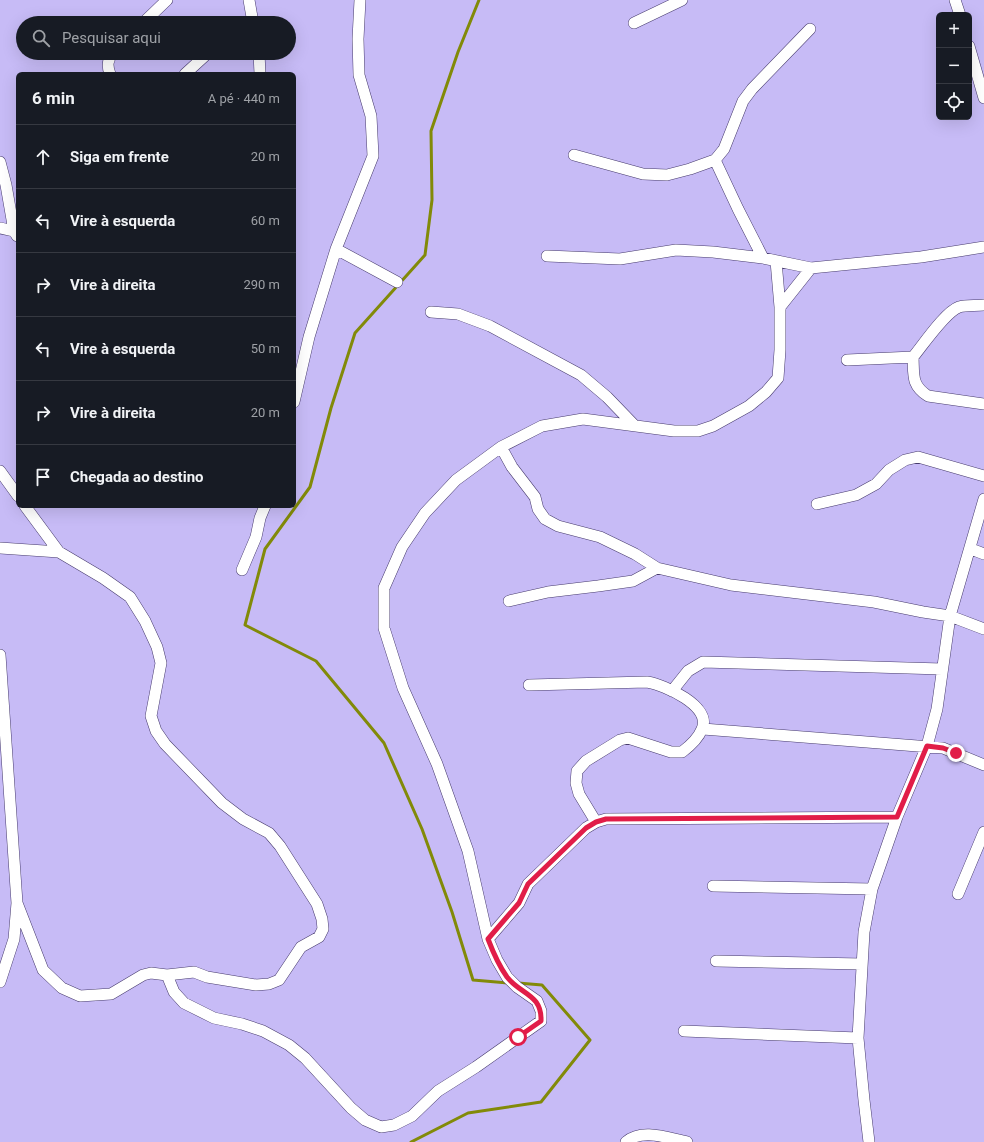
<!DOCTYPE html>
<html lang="pt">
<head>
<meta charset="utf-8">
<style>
  :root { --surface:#171b24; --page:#242831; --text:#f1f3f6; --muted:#9ea1a6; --line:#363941 }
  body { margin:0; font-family:Roboto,sans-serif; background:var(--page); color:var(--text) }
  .controls { position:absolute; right:12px; top:12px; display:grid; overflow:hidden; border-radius:6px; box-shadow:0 4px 16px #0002 }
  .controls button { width:36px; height:36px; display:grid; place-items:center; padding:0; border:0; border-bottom:1px solid var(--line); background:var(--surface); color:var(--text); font:20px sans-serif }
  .stop { position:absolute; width:12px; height:12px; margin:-9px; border:3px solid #e11d48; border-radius:50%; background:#fff }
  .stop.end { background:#e11d48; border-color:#fff; box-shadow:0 1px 4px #0008 }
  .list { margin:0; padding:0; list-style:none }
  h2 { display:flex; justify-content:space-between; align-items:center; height:52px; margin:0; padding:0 16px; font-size:17px }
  h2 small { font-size:13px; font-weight:400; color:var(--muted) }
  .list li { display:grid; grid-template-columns:26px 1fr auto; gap:12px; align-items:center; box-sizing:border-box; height:64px; padding:0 16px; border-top:1px solid var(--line) }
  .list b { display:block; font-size:15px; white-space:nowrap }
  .list em { font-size:13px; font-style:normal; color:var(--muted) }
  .icon { flex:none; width:22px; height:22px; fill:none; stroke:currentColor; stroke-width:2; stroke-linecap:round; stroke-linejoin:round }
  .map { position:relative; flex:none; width:984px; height:1142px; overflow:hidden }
  .search { position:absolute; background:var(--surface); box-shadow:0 4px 16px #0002; left:16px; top:16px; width:280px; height:44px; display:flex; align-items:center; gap:10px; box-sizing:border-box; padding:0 14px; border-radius:22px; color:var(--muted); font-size:15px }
  .panel { position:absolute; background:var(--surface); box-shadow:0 4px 16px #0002; left:16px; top:72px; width:280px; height:436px; border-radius:6px }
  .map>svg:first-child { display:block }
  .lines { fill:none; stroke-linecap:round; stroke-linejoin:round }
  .stream { stroke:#828a08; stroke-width:3 }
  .minor-casing { stroke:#473b6d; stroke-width:12 }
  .minor { stroke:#fff; stroke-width:11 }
  .route { stroke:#e11d48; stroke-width:5 }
</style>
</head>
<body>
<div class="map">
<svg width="984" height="1142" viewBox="0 0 984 1142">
  <rect width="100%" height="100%" fill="#c7bbf6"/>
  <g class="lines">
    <path class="stream" d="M479,0L458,52L431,131L432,200L425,255L355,333L331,408L310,487L265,549L245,625L316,661L384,743L422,829L452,912L473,980L508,983
      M411,1142L468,1113L541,1102L590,1040L542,985L518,983"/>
    <g class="minor-casing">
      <path id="minor" d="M249,0L253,23
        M360,0L358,39L359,75L371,116L373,156L336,249L397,282
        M955,0L960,15
        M143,23L167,0
        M634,23L682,0
        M969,46L984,98
        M259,53L260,74
        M110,74C107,66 107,60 113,53
        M185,74L208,53
        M574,155L643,174L667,175L690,169L715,160L724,149L743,101L752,89L810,29
        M715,160L738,209L763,258
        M0,162L6,185L14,231
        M0,228L14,231L17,236
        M547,256L620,259L676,250L713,252L763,258L811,268L921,257L984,247
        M780,307L811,268
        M431,312L458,314L490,326L581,375L607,397L634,425
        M913,357C914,375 911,385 928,396L984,404
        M847,360L913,357C923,345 945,312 959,307C966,305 976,306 984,305
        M294,402L309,337L336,249
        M501,447L512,467L535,497L538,509L545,519L558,526L600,537L635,554L657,568L731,585L874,602L923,612L950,616L984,629
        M0,471L18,496
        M817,504L856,495L876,484L889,470L905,460L918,457L984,476
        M25,506L59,552L103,578L130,597L145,621L157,647L161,663L151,716L156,731L165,744L222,803L243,819L269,833L280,846L317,904L322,919L323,929L319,937L301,947L279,980L269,984L256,985L207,977L194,972L167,975
        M0,548L59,552
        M971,549L984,554
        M242,570L256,537L260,518L265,506
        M509,601L548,592L598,586L633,581L657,568
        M0,655L17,903L14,939L0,982
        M529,685L647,682C665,685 712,706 702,729C698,739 690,746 682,752H671L628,738L620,740L586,761L577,771L576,783L579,794L596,822
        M672,691L688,671L703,662L942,669
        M703,729L943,748L984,765
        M713,886L872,889
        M958,894L984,832
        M17,903L43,970L62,988L80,996L111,994L143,975L151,973L167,975L174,992L184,1003L214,1018L242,1024L263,1031L289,1045L305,1058L351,1108L365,1120L381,1127L394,1125L412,1116L438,1091L476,1067L541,1021V1011L537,1001L517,987L507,977L497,960L488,939L468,851L437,764L403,688L384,628V588L402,547L425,513L456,480L501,447L542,426L583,419L674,431H698L713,426L749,406L766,392L778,378L780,350V307L776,261
        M488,939L519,903L528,884L586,828L596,822L606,819L897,817
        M716,961L862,964
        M684,1031L858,1038
        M626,1142C642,1128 667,1138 687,1142
        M869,1142L864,1100L858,1038L864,932L872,889L897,817L927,746L937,709L950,616L984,499"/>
    </g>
    <use href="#minor" class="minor"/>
  </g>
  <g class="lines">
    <path class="route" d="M518,1037L541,1021C542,994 521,995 507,977C499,966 493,952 488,939L519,903L528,884L586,828L596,822L606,819L897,817L927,746L943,748L956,753"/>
  </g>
</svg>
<div class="controls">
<button>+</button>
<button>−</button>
<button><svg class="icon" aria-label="locate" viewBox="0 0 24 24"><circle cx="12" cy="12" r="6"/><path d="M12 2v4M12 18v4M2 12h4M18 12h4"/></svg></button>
</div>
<div class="stop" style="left:518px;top:1037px"></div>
<div class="stop end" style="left:956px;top:753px"></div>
<div class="search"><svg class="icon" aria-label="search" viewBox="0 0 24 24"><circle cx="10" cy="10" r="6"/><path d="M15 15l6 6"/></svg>Pesquisar aqui</div>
<section class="panel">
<h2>6 min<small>A pé · 440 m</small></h2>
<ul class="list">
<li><svg class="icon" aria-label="ahead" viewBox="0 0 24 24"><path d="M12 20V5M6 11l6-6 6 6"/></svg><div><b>Siga em frente</b></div><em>20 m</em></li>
<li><svg class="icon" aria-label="left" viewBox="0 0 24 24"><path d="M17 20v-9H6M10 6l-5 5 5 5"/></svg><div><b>Vire à esquerda</b></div><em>60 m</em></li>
<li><svg class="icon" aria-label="right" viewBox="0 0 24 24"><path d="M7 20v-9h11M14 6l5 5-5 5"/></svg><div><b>Vire à direita</b></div><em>290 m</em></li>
<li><svg class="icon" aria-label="left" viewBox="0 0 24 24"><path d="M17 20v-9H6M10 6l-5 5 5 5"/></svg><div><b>Vire à esquerda</b></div><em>50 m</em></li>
<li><svg class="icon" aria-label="right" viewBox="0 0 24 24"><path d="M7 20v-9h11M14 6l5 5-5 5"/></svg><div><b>Vire à direita</b></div><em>20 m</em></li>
<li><svg class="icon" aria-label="arrive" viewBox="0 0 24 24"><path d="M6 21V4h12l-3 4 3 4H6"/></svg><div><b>Chegada ao destino</b></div></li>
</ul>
</section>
</div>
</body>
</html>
